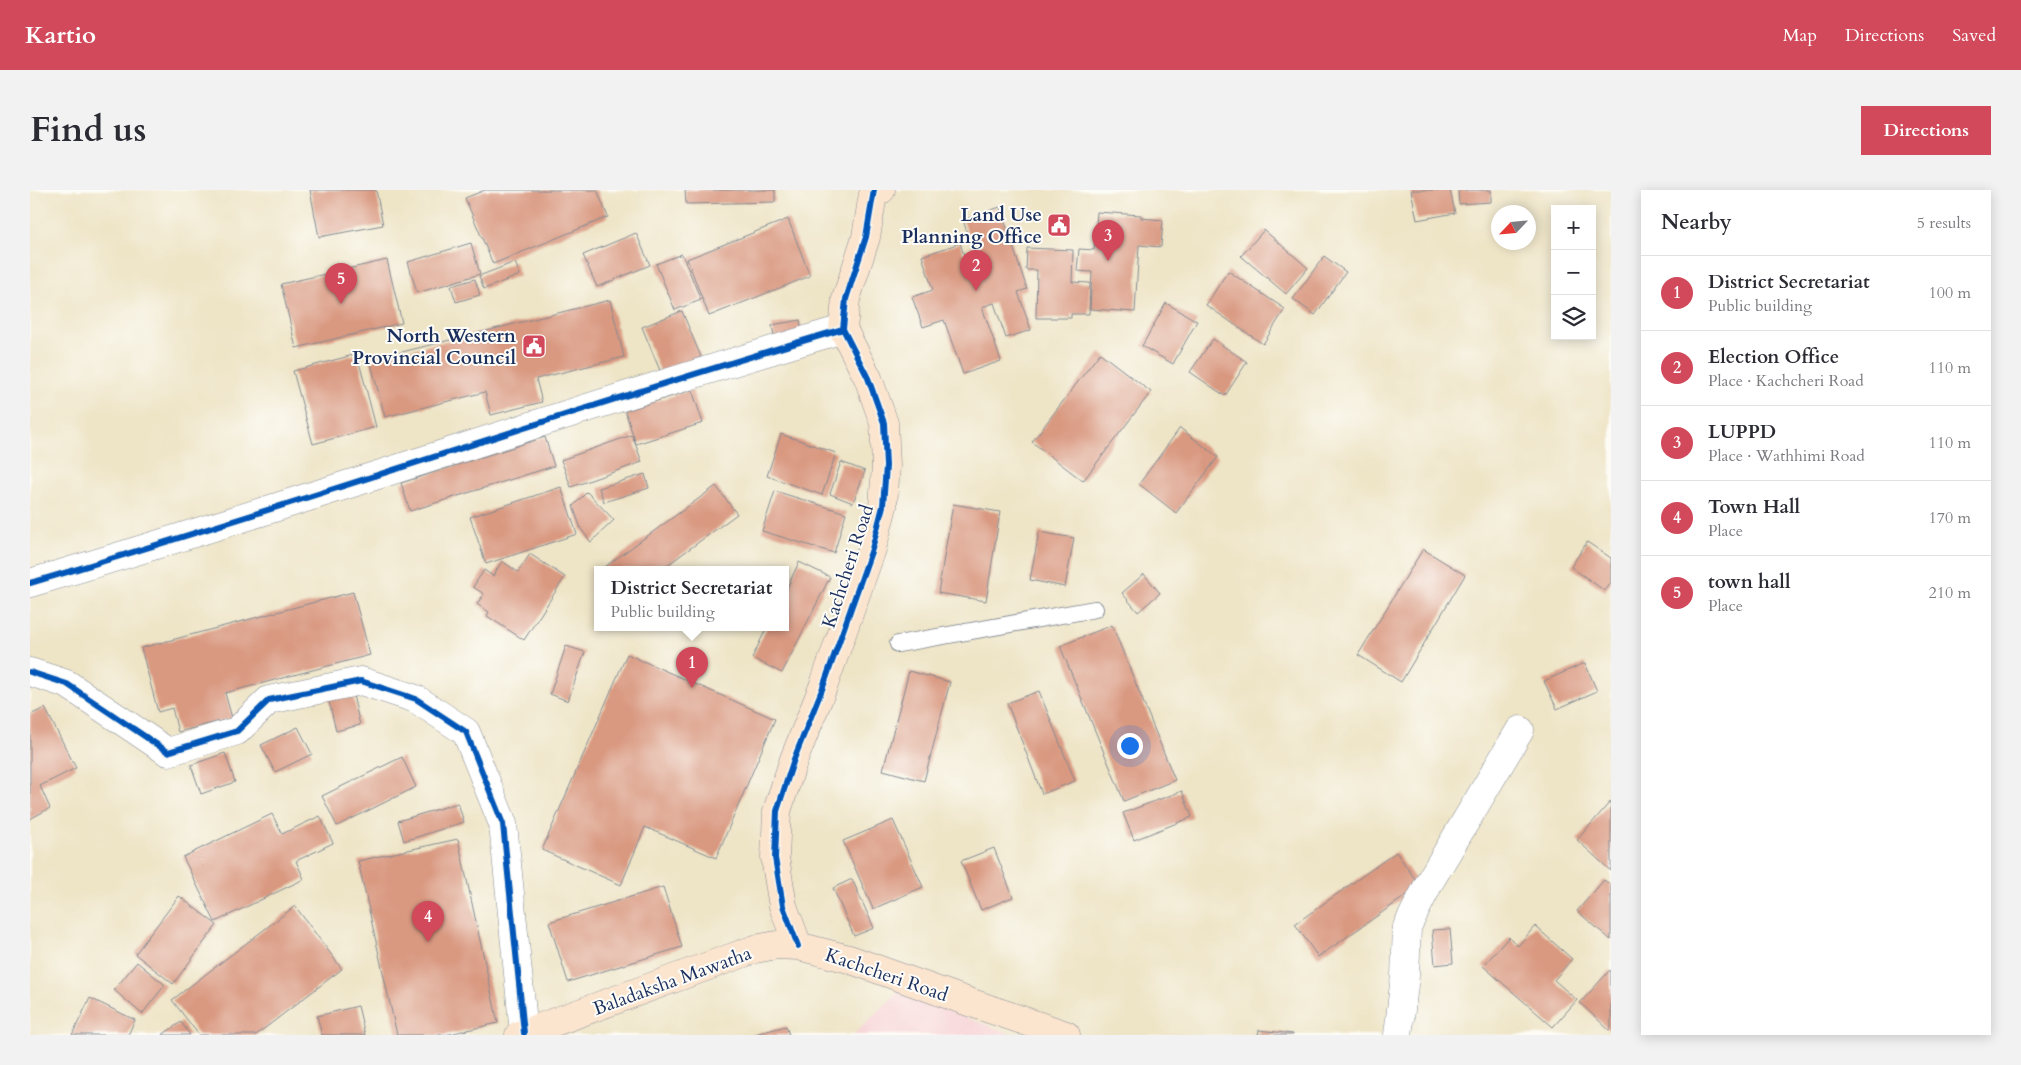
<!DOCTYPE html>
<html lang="en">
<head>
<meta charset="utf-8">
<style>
  :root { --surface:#fff; --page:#f2f2f3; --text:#2b2b33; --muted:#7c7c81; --line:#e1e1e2; --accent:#d1495b }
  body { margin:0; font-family:Cardo,serif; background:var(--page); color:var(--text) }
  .controls { position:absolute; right:15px; top:15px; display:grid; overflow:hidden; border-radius:0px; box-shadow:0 2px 12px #0003 }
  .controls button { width:45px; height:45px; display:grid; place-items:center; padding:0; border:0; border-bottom:1px solid var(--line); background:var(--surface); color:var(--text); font:25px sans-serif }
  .compass { position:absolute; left:1461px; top:15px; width:45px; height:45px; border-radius:50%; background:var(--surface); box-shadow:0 2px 12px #0003; rotate:244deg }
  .you { position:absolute; left:1099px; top:555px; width:18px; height:18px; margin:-12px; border:4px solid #fff; border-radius:50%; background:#1a73e8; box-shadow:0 0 0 8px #1a73e833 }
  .badge { display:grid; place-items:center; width:32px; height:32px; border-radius:50%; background:var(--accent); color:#fff; font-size:16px; font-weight:700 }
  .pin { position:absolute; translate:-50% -41px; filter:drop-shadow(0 1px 2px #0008) }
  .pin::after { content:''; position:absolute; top:26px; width:18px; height:15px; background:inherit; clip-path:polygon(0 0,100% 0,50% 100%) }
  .popup { position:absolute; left:564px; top:376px; width:195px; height:65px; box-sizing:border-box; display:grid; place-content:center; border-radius:0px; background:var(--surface); filter:drop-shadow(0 1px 4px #0005); font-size:16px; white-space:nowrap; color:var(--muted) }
  .popup b { font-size:19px; color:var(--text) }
  .popup::after { content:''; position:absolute; left:50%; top:100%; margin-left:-10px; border:10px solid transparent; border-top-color:var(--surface) }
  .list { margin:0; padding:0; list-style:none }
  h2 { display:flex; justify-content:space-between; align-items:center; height:65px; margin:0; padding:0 20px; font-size:21px }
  h2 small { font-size:16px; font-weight:400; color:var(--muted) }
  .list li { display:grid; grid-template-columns:32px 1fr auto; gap:15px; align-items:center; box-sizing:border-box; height:75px; padding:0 20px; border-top:1px solid var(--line) }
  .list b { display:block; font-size:19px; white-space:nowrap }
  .list p { margin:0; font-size:16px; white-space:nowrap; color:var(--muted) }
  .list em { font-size:16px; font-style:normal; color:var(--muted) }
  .icon { flex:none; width:28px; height:28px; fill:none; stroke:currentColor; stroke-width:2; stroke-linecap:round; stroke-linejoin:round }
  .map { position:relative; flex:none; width:1581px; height:845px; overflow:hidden; border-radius:0px }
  header { display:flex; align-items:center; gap:30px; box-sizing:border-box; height:70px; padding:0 25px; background:var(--accent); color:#fff }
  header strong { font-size:24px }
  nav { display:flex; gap:28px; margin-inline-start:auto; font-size:18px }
  .intro { display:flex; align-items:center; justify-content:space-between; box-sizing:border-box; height:120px; padding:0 30px }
  h1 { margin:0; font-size:35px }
  .button { padding:12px 22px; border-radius:0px; background:var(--accent); color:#fff; font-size:18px; font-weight:700 }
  main { display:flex; gap:30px; padding:0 30px }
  aside { flex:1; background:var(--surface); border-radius:0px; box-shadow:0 2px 12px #0003 }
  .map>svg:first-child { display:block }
  .built { fill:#f7cfd3 }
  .building { fill:#d99880 }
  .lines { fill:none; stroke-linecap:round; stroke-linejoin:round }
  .lane-casing { stroke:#848a92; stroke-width:18 }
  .street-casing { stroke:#848a92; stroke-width:29 }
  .secondary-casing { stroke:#848a92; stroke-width:29 }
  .lane { stroke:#fff; stroke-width:16 }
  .street { stroke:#fff; stroke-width:28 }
  .secondary { stroke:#fce5cf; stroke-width:28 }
  .cycleway-casing { stroke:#fdfcf7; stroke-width:9 }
  .cycleway { stroke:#0057b8; stroke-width:6 }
  .labels { text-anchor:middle; stroke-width:4; stroke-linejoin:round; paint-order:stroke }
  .poi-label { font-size:19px; font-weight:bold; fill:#1b2f5e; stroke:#fdfcf7; text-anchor:end }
  .street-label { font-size:19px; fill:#1b2f5e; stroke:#fdfcf7 }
</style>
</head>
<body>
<header>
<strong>Kartio</strong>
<nav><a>Map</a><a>Directions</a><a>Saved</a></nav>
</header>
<div class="intro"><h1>Find us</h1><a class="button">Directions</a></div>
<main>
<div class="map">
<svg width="1581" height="845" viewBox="0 0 1581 845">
  <rect width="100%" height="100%" fill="#fdfcf7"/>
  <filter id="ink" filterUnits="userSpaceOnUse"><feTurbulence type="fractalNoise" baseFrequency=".02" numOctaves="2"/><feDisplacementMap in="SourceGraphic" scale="10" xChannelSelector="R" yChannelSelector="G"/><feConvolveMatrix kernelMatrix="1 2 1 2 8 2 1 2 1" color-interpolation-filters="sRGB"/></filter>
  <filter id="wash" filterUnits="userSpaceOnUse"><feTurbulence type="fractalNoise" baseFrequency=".0096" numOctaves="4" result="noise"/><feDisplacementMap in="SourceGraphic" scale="20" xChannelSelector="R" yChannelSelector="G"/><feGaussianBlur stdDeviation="1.12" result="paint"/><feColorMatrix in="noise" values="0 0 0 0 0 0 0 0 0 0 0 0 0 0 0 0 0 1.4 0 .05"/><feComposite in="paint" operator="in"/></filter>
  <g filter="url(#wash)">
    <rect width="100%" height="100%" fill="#eee4c6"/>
    <path class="built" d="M870,801L927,824L984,845H823Z"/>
    <g id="blocks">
      <path class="building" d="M280,0H346L353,35L289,47Z
        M455,0H567L578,27L463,74L435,8Z
        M655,0H745V12L656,14Z
        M1381,0H1420L1425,23L1387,30Z
        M1428,0H1461V12L1429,14Z
        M970,17L997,99L988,102L1001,140L976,148L964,113L952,117L971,171L933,184L914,130L893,137L882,107L903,100L892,66L930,53L941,87L951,84L933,30Z
        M1067,22L1111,25V28L1133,30L1131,57L1109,55L1105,122L1060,119L1062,82L1047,81L1049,59L1064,60Z
        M758,29L780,86L679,126L657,69Z
        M1234,40L1278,78L1256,104L1211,66Z
        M606,43L620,75L567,97L553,65Z
        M441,53L450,84L387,103L378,72Z
        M997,58L1043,60L1042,92L1060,93L1059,124H1041V128H1006L1007,80H996Z
        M652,64L671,110L645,120L626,74Z
        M1294,66L1316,82L1285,125L1263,109Z
        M357,70L372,133L266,158L251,94Z
        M485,72L490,85L454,99L449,86Z
        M1198,81L1255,119L1233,154L1176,115Z
        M445,89L450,105L426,112L421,96Z
        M580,110L594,167L506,189L512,212L461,225L455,202L355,227L340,170Z
        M1136,113L1167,131L1143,174L1112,156Z
        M652,121L671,167L631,183L612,137Z
        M770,130L775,158L747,163L742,135Z
        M1183,149L1217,172L1195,206L1160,182Z
        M1070,163L1121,202L1053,291L1002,252Z
        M327,164L346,237L283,254L263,181Z
        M662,200L673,233L606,254L595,221Z
        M1150,238L1188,267L1146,323L1109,294Z
        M751,244L806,263L792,305L737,286Z
        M602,245L612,272L541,297L531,270Z
        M515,247L524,276L380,321L371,293Z
        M811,272L835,281L823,313L800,304Z
        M615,284L619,298L574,312L569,298Z
        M686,296L707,324L632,379H572Z
        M531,297L547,344L456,374L440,327Z
        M745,301L816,323L804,363L732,341Z
        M557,302L584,330L561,352L551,339L543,316Z
        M923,314L970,322L956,411L908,403Z
        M1009,342L1044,348L1035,397L1000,390Z
        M1557,352L1581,368V393L1575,401L1541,377Z
        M1393,359L1435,385L1371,492L1328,465Z
        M500,364L535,387L494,450L457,426L459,422L447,414L454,404L443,397L454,380L463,386L472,371L488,382Z
        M769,372L800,387L752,483L722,468L737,437H756V400Z
        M1114,384L1130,403L1108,422L1092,403Z
        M323,402L340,465L195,503L202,528L148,542L142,518L128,522L111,458Z
        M1082,435L1145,590L1094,611L1030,456Z
        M536,456L555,462L538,511L520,504Z
        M597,464L745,529L686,668L615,637L591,695L512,660Z
        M1555,473L1567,501L1527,519L1514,491Z
        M879,481L920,492L894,591L853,580Z
        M322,501L330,535L306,541L298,507Z
        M1009,501L1045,591L1012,604L977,513Z
        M15,518L46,578L10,596L20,618L0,629V525Z
        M268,537L282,564L245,582L231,555Z
        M195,563L205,592L171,604L161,575Z
        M372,567L386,597L307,636L292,606Z
        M1152,601L1162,627L1104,650L1093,623Z
        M1581,611V681L1547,650Z
        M428,613L434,632L374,651L368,631Z
        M242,624L252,644L290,626L303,653L266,671L274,689L185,732L153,667Z
        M863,630L893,697L843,719L813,651Z
        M428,649L468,833L415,845H367L328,671Z
        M964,658L983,707L951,720L931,671Z
        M1366,662L1390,696L1288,767L1265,734Z
        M822,689L844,738L824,746L803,698Z
        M1574,690L1581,695V750L1547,721Z
        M633,697L652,757L538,792L519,732Z
        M149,706L187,735L143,794L105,764Z
        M265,716L312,779L226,845H169L142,810Z
        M1505,736L1542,769L1524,790L1547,810L1523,837L1453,776L1479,747L1488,756Z
        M1420,739L1423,773L1405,775L1402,740Z
        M107,772L135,795L112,824L84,800Z
        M1580,780L1581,782V838L1579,840L1550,813Z
        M60,808L105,830L98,845H42Z
        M328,816L335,845H292L287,826Z
        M151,832L160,845H132Z
        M756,836L759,845H725V844Z
        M1229,840L1263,844V845H1228Z"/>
    </g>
  </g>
  <g filter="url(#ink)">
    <use href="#blocks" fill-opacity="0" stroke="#848a92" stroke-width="1"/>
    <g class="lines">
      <g class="lane-casing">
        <path id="lane" d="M868,454L1065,419"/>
      </g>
      <g class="street-casing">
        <path id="street" d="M0,393C273,313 541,219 813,139
          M0,482L37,494L138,562L207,541L239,510L331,491L386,509L436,542L473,634L494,843
          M1368,845L1375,786L1377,737L1400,691L1490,540"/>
      </g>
      <g class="secondary-casing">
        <path id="secondary" d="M768,756L753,716L745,668L747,621L764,569L793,497L842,359L853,316L856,276L854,233L838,188L813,139L816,109L836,47L843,4L851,0
          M489,845L725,759L747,755L768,756L819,769L933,810L1036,845"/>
      </g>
      <use href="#lane" class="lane"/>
      <use href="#street" class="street"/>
      <use href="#secondary" class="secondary"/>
      <g class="cycleway-casing">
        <path id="cycleway" d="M0,393C273,313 541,219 813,139
          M0,482L37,494L138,562L207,541L239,510L331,491L386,509L436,542L473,634L494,843
          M768,756L753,716L745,668L747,621L764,569L793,497L842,359L853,316L856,276L854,233L838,188L813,139L816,109L836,47L844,0"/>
      </g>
      <use href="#cycleway" class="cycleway"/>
    </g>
  </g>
  <defs>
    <g id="civic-square" transform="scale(1.25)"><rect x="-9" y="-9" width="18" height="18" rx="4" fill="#d1495b" stroke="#fdfcf7"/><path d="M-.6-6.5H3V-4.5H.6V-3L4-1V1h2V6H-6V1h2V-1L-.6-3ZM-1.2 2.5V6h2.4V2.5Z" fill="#fff"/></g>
  </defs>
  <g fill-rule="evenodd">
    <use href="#civic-square" x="1029" y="35"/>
    <use href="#civic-square" x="504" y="156"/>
  </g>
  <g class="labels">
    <g class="poi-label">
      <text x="1012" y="31">Land Use<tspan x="1012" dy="22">Planning Office</tspan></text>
      <text x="486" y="152">North Western<tspan x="486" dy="22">Provincial Council</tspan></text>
    </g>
    <g class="street-label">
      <text transform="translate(817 376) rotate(-72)" y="7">Kachcheri Road</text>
      <text transform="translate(857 784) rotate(19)" y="7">Kachcheri Road</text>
      <text transform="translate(642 790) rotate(-20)" y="7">Baladaksha Mawatha</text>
    </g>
  </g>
</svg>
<div class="controls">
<button>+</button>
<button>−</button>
<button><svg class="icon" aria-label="layers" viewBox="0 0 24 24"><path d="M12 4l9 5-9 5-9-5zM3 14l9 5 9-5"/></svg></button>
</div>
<svg class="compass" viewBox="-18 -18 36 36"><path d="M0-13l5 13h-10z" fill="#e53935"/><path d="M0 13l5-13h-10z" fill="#7c7c81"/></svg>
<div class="you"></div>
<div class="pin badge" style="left:662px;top:498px">1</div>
<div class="popup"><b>District Secretariat</b>Public building</div>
<div class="pin badge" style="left:946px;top:101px">2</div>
<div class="pin badge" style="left:1078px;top:71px">3</div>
<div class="pin badge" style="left:398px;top:752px">4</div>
<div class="pin badge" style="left:311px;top:114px">5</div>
</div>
<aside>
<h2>Nearby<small>5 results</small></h2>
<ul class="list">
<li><span class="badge">1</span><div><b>District Secretariat</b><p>Public building</p></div><em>100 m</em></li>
<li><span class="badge">2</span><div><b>Election Office</b><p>Place · Kachcheri Road</p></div><em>110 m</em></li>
<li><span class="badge">3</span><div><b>LUPPD</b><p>Place · Wathhimi Road</p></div><em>110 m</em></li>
<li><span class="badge">4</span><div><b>Town Hall</b><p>Place</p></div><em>170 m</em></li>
<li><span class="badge">5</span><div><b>town hall</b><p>Place</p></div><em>210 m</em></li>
</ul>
</aside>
</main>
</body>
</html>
